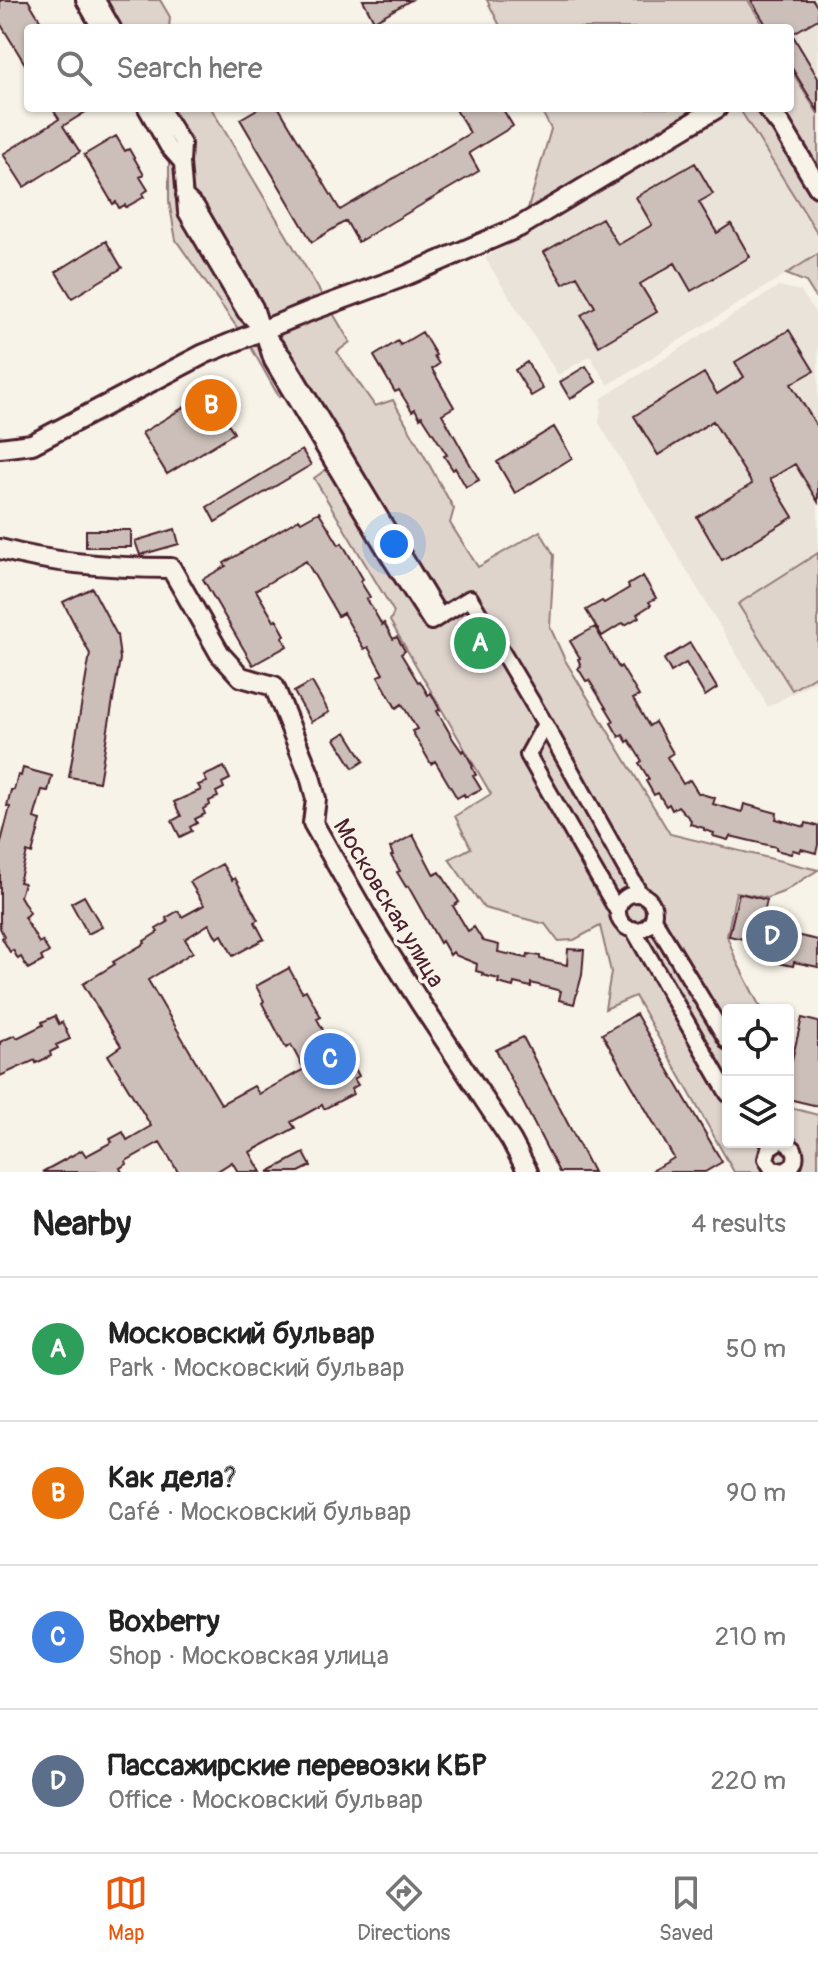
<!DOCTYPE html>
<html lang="en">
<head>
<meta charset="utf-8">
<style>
  :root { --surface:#fff; --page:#f6f6f6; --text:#222; --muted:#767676; --line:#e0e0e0; --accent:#ea580c }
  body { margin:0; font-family:Pangolin,sans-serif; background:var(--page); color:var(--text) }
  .controls { position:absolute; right:24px; bottom:24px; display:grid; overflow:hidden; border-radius:8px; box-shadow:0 2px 6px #0004 }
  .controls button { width:72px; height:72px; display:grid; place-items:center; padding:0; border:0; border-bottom:2px solid var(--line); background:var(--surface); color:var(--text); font:40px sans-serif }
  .you { position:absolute; left:394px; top:544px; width:28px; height:28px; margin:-20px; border:6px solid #fff; border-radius:50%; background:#1a73e8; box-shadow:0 0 0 12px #1a73e833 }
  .badge { display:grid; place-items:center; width:52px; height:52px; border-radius:50%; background:var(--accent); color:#fff; font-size:26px; font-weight:700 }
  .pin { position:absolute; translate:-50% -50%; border:4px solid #fff; box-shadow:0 2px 8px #0006 }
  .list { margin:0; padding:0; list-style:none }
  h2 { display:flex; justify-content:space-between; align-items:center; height:104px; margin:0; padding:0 32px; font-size:34px }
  h2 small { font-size:26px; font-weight:400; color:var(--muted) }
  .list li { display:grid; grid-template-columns:52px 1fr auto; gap:24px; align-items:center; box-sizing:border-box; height:144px; padding:0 32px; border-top:2px solid var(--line) }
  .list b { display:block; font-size:30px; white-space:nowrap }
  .list p { margin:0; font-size:26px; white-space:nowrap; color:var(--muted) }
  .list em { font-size:26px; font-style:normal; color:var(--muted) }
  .icon { flex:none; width:44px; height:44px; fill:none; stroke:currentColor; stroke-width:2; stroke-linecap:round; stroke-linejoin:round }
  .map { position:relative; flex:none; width:818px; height:1172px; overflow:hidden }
  .search { position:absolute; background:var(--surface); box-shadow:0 2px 6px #0004; left:24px; right:24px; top:24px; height:88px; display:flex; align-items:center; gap:20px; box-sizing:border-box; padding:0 28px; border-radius:8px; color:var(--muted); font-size:30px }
  .sheet { height:680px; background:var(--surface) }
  nav { display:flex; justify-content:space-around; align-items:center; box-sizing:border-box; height:112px; border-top:2px solid var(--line); background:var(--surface); font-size:22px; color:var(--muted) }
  nav a { display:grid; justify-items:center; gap:4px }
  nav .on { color:var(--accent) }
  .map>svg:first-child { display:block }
  .built { fill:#eae3da }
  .green { fill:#ded4cc; stroke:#947a7c; stroke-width:2 }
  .building { fill:#ccbfb9; stroke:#4a1f2b; stroke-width:2 }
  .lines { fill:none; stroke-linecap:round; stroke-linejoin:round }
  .pedestrian-casing { stroke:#4a1f2b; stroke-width:20 }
  .minor-casing { stroke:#4a1f2b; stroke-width:24 }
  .pedestrian { stroke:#f7f3e8; stroke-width:14 }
  .minor { stroke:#f7f3e8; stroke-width:18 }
  .labels { text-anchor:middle; stroke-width:7; stroke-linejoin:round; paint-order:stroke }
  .street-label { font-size:24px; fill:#4a1f2b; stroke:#f7f3e8 }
</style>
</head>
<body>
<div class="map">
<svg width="818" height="1172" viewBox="0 0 818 1172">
  <rect width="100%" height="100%" fill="#f7f3e8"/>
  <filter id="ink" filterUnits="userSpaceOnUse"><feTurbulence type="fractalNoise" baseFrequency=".0125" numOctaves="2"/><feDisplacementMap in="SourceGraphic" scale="16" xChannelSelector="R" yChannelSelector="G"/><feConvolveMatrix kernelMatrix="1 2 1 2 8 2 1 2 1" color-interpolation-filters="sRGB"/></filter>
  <g filter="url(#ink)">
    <path class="built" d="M748,0H818V114L790,68V28H765Z
      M725,108H739L818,234V254L608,385L590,356L558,375L485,258Z
      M779,286L801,291L818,317V679L768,707L599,423L602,398Z"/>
    <path class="green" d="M76,0H160L170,17L169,28H92Z
      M487,0H748L765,28H501Z
      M790,68L818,114V234L739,108H790Z
      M140,108H211L350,342L337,352L375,406L393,400L454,509L450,523L478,567L540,531L554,555L550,627L565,660L670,834L818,870L783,892L767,898L736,892L727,936L736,960L759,1005L765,1010H728V1142H788V1107L818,1115V1172H734L635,996L605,1009L611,972L600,926L574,940L558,941L545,924L484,908L449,859L471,848L455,816L491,794L390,621L394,612L314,478L330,467L285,393L279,397L252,349L176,240L169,201V157Z
      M540,108H725L520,236L551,129Z
      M818,254V301L806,282L786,274Z
      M818,553V674L792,690L738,604Z"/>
    <path class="building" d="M0,0H28L45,28H28V69L0,23Z
      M363,0H411L374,21Z
      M751,0H813L818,8V19L792,34L818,78V111L790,65V28H768Z
      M52,108H92L63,126L80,152L24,187L3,154L59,119Z
      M259,108H279L340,210L470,133L455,108H502L513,126L469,153L479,171L358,242L346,221L312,242L240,119Z
      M116,136L125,151L129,149L144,175L140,177L148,190L142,194L144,197L126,207L125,205L119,208L116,202L113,204L84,155Z
      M695,163L713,194L699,202L717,233L731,224L750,257L691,291L675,263L640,284L657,312L599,346L581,315L595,307L577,276L563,284L544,252L602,218L618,245L652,225L636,197Z
      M106,241L122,268L72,298L56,272Z
      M789,330L814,371L791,384L818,428V502L795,464L770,479L793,517L722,560L697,517L752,484L713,421L658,455L634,416L704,373L717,394L744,377L735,362Z
      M422,332L436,355L434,356L439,364L432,369L454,407L442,414L479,480L466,487L455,468L453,470L444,456L447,455L422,416L420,418L415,409L412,411L399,390L395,392L374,356L398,341L400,345Z
      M527,362L543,389L531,396L515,370Z
      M586,366L596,382L570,399L560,382Z
      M209,392L234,433L167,474L142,433Z
      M554,427L572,458L515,493L497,462Z
      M302,450L311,465L215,522L207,507Z
      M319,512L339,545L342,543L363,579L360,581L370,597L367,599L382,625L384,623L393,639L397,637L405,651L401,654L418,682L420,681L428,695L431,693L440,710L437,711L453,739L462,752L464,750L473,766L472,767L476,775L473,776L481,789L465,797L464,794L457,798L435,761L431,764L412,731L417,729L402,704L396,708L378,676L383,674L368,647L364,649L343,613L338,616L306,561L256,590L274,621L276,619L285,635L282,637L287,646L253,665L203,579L226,566L224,563L299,519L301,522Z
      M175,529L179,544L140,555L135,541Z
      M86,530H131V547H86Z
      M643,576L656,598L649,602L651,605L637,614L639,617L625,625L623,623L602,636L586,610L602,601L604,603L629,588L628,585Z
      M92,588L117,635L120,659L99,782L69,777L90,654L63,602Z
      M595,627L619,668L621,666L639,696L633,699L649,726L655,722L673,753L667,757L683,784L690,780L698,793L715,798L713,804L742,812L744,804L777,813L776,819L805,827L806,823L818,826V845L816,853L801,849L800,852L793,850L791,854L776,850V847L730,836L728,840L713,836L714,833L704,830V828L690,824L691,820L678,806L672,810L669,804L666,806L658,793L654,795L646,781L649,779L639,763L642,761L629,740L627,742L623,735L619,737L611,723L614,721L589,680L586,681L578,668L581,666L578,659L580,658L570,641Z
      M690,643L717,688L705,696L686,663L671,672L664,659Z
      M312,682L329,712L311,722L294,692Z
      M346,732L364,761L353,768L335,739Z
      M224,767L230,779L222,783L224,788L216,792L218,797L209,801L210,805L203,809L205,814L195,819L197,823L190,827L192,831L180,837L172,821L181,816L174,802L201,790L198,785L207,782L204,776Z
      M23,768L52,776L48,791L42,790L34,818L41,820L32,854L27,852L19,882L24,883L20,896L30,913L24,917L39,943L42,941L49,952L41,957L43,961L28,969L21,957L18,959L13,950L10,952L2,938L4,936L0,928V846L10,807L7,806L11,790H14L18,775L21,776Z
      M413,835L434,875L440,872L459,902L453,906L468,931L474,927L483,941L499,945L498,952L527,958L528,954L540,956V959L567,965L568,949L584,950L582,975L574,1004L559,1000L561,991L531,983V987L514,983L513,987L498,983L499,979L482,975L483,973L476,971L477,964L455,955L453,952L450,955L442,941L440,943L408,886L406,887L397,872L400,871L391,856L393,855L390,848Z
      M222,864L232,880L235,878L258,920L255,922L264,939L233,956L222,935L217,938L209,924L185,939L193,952L148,980L221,1104L254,1086L259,1094L304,1069L291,1045L286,1048L262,1003L264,1001L256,986L289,968L302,992L306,990L321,1017L317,1019L334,1050L343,1046L359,1076L354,1079L358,1085L351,1089L353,1094L324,1109L322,1105L291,1122L295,1128L250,1152L261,1172H238L232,1162L216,1172H178L160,1142L126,1161L127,1164L120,1168L122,1172H42L82,1150L86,1156L112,1142L110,1139L123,1132L127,1140L151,1126L108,1055L121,1046L83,984L115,964L113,962L145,943L144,941L158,932L156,929L168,922L166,918L178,911L182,917L204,905L190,882Z
      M739,893L767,900L762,921L779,925L778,931L818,940V967L794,962L793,966L778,963V959L761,955L762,952L755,950L757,942L729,936Z
      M84,896L102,927L88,934L71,903Z
      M636,1014L722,1162L705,1172H650L674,1158L602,1034Z
      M55,1016L59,1024L62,1022L70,1039L56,1045L58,1048L50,1052L51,1056L36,1063L35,1060L0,1076V1042L15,1035L17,1038L43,1025L42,1022Z
      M802,1018L818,1022V1106L788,1099V1076Z
      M523,1037L541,1072L593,1172H559L496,1050Z
      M304,1153L311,1166L299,1172H268Z"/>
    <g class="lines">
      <g class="pedestrian-casing">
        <path id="pedestrian" d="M84,0L100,28
          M97,0L113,28
          M146,108L168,147L182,163
          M161,108L183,144L182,163L186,212L245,312L263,330L284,357L440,616
          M184,195L197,207L255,307L272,361L391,560L431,622L470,598L545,724L640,894
          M545,724L528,755L618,912
          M618 912a18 18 0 1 1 36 0a18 18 0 1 1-36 0Z
          M653,918L728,1042
          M633,929L728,1094
          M778,1142L769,1148L766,1159L772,1169L784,1171C794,1167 798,1159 794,1149L785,1142"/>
      </g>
      <g class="minor-casing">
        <path id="minor" d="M767,108L781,125L818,187
          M0,448L32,444L204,354L310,311L400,278L519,227L717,108
          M0,549C55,564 114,568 171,568L220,654L241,677L274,686L310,776L316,799L313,823L373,928L421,1004L511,1140L528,1172"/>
      </g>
      <use href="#pedestrian" class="pedestrian"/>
      <use href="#minor" class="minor"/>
    </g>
  </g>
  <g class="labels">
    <g class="street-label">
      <text transform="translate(389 903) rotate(59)" y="8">Московская улица</text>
    </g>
  </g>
</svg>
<div class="controls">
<button><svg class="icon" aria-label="locate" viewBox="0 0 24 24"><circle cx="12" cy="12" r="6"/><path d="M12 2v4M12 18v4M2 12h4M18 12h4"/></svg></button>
<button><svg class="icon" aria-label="layers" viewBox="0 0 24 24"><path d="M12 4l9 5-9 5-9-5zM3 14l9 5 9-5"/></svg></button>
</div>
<div class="you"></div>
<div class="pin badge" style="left:480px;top:643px;background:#2e9e5b">A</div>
<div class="pin badge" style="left:211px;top:405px;background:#e8710a">B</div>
<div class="pin badge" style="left:330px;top:1059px;background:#3f7fe0">C</div>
<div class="pin badge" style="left:772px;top:936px;background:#5c6f8a">D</div>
<div class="search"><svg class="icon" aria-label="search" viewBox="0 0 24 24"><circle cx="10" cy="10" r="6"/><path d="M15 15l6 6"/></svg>Search here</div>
</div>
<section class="sheet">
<h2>Nearby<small>4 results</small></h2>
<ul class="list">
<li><span class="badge" style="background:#2e9e5b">A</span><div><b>Московский бульвар</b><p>Park · Московский бульвар</p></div><em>50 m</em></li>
<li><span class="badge" style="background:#e8710a">B</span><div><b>Как дела?</b><p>Café · Московский бульвар</p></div><em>90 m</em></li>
<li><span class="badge" style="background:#3f7fe0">C</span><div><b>Boxberry</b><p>Shop · Московская улица</p></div><em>210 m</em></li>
<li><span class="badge" style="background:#5c6f8a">D</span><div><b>Пассажирские перевозки КБР</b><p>Office · Московский бульвар</p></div><em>220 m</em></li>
</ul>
</section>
<nav>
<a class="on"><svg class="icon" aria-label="map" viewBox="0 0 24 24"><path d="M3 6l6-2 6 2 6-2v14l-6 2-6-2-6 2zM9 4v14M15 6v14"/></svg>Map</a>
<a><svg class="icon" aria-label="directions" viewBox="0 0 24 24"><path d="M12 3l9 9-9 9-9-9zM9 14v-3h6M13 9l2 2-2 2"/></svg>Directions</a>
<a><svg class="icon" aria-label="saved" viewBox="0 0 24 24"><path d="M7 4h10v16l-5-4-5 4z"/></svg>Saved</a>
</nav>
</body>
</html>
